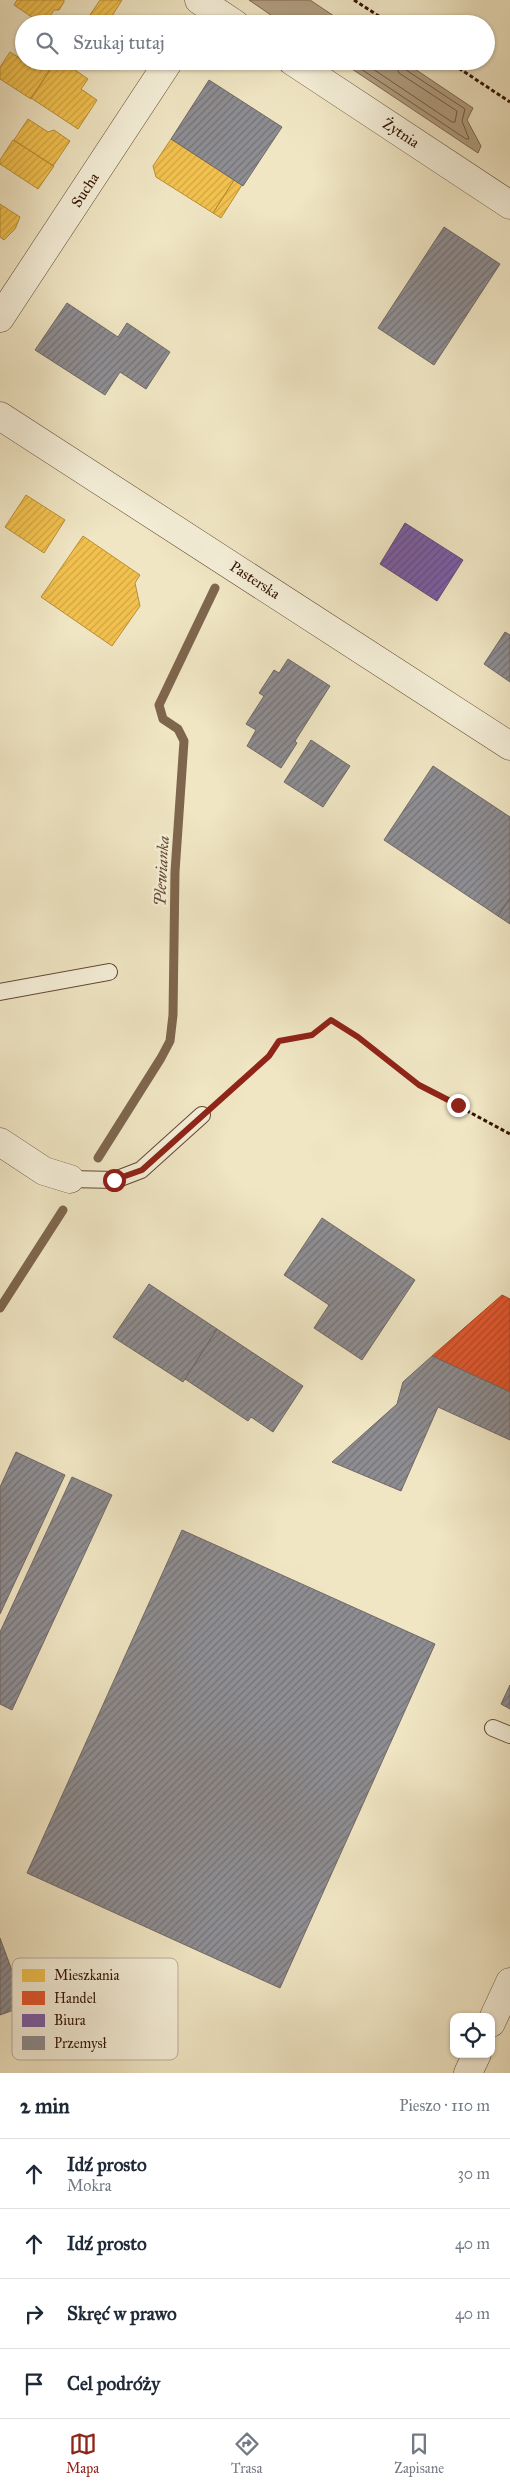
<!DOCTYPE html>
<html lang="pl">
<head>
<meta charset="utf-8">
<style>
  :root { --surface:#fff; --page:#f2f2f3; --text:#1f2937; --muted:#747a83; --line:#e0e1e3; --accent:#8f2418 }
  body { margin:0; font-family:"IM FELL Great Primer",serif; background:var(--page); color:var(--text) }
  .controls { position:absolute; right:15px; bottom:15px; display:grid; overflow:hidden; border-radius:10px; box-shadow:0 1px 4px #0004 }
  .controls button { width:45px; height:45px; display:grid; place-items:center; padding:0; border:0; border-bottom:1px solid var(--line); background:var(--surface); color:var(--text); font:25px sans-serif }
  .stop { position:absolute; width:15px; height:15px; margin:-11px; border:4px solid #8f2418; border-radius:50%; background:#fff }
  .stop.end { background:#8f2418; border-color:#fff; box-shadow:0 1px 5px #0008 }
  .list { margin:0; padding:0; list-style:none }
  h2 { display:flex; justify-content:space-between; align-items:center; height:65px; margin:0; padding:0 20px; font-size:21px }
  h2 small { font-size:16px; font-weight:400; color:var(--muted) }
  .list li { display:grid; grid-template-columns:32px 1fr auto; gap:15px; align-items:center; box-sizing:border-box; height:70px; padding:0 20px; border-top:1px solid var(--line) }
  .list b { display:block; font-size:19px; white-space:nowrap }
  .list p { margin:0; font-size:16px; white-space:nowrap; color:var(--muted) }
  .list em { font-size:16px; font-style:normal; color:var(--muted) }
  .icon { flex:none; width:28px; height:28px; fill:none; stroke:currentColor; stroke-width:2; stroke-linecap:round; stroke-linejoin:round }
  .map { position:relative; flex:none; width:510px; height:2073px; overflow:hidden }
  .search { position:absolute; background:var(--surface); box-shadow:0 1px 4px #0004; left:15px; right:15px; top:15px; height:55px; display:flex; align-items:center; gap:12px; box-sizing:border-box; padding:0 18px; border-radius:28px; color:var(--muted); font-size:19px }
  .sheet { height:345px; background:var(--surface) }
  nav { display:flex; justify-content:space-around; align-items:center; box-sizing:border-box; height:70px; border-top:1px solid var(--line); background:var(--surface); font-size:14px; color:var(--muted) }
  nav a { display:grid; justify-items:center; gap:2px }
  nav .on { color:var(--accent) }
  .map>svg:first-child { display:block }
  .water { fill:#b09e81; stroke:#7e664d }
  .homes { fill:url(#homes-hatch); stroke:#b98d37 }
  .shops { fill:url(#shops-hatch); stroke:#af4320 }
  .offices { fill:url(#offices-hatch); stroke:#654875 }
  .industry { fill:url(#industry-hatch); stroke:#726866 }
  .lines { fill:none; stroke-linecap:round; stroke-linejoin:round }
  .shore { stroke:#725840; stroke-width:1 }
  .stream { stroke:#7e664d; stroke-width:9 }
  .service-casing { stroke:#624831; stroke-width:18 }
  .minor-casing { stroke:#624831; stroke-width:29 }
  .tertiary-casing { stroke:#624831; stroke-width:29 }
  .path { stroke:#331300; stroke-width:3; stroke-dasharray:4 2.5; stroke-linecap:butt }
  .service { stroke:#f5efd9; stroke-width:16 }
  .minor { stroke:#f5efd9; stroke-width:28 }
  .tertiary { stroke:#f5efd9; stroke-width:28 }
  .route { stroke:#8f2418; stroke-width:6 }
  .labels { text-anchor:middle; stroke-width:5; stroke-linejoin:round; paint-order:stroke }
  .street-label { font-size:15px; fill:#331300; stroke:#f5efd9 }
  .water-label { font-size:16px; font-style:italic; fill:#654b34; stroke:#f5efd9 }
  .key { fill:#f5efd9; stroke:#bbad98; stroke-width:1 }
  .key-label { font-size:14px; fill:#331300 }
</style>
</head>
<body>
<div class="map">
<svg width="510" height="2073" viewBox="0 0 510 2073">
  <defs>
    <pattern id="homes-hatch" width="6" height="6" patternUnits="userSpaceOnUse" patternTransform="scale(1.25)"><rect width="6" height="6" fill="#f2c14e"/><path d="M-1 1l2-2M0 6l6-6M5 7l2-2" fill="none" stroke="#d0a542"/></pattern>
    <pattern id="shops-hatch" width="6" height="6" patternUnits="userSpaceOnUse" patternTransform="scale(1.25)"><rect width="6" height="6" fill="#e4572e"/><path d="M-1 1l2-2M0 6l6-6M5 7l2-2" fill="none" stroke="#b94725"/></pattern>
    <pattern id="offices-hatch" width="6" height="6" patternUnits="userSpaceOnUse" patternTransform="scale(1.25)"><rect width="6" height="6" fill="#7b5ea7"/><path d="M-1 1l2-2M0 6l6-6M5 7l2-2" fill="none" stroke="#654c86"/></pattern>
    <pattern id="industry-hatch" width="6" height="6" patternUnits="userSpaceOnUse" patternTransform="scale(1.25)"><rect width="6" height="6" fill="#8d8d92"/><path d="M-1 1l2-2M0 6l6-6M5 7l2-2" fill="none" stroke="#747275"/></pattern>
  </defs>
  <rect width="100%" height="100%" fill="#f0e6c4"/>
  <filter id="stains"><feTurbulence type="fractalNoise" baseFrequency=".004" numOctaves="4"/><feColorMatrix values="0 0 0 0 .2 0 0 0 0 .09 0 0 0 0 .02 0 0 0 .5 -.17"/></filter>
  <radialGradient id="worn" r=".72"><stop offset=".6" stop-color="#630" stop-opacity="0"/><stop offset="1" stop-color="#630" stop-opacity=".3"/></radialGradient>
  <path class="water" d="M249,0H310L346,24H284Z
    M340,61H403L473,108L467,120L481,146L478,153Z"/>
  <path class="homes" d="M17,0H64V2L59,10H54L45,24H42L14,5Z
    M100,0H122L107,24H84Z
    M10,52L29,64L31,61H56L31,99L0,79V67Z
    M56,61H62L88,79L81,89L97,100L78,129L31,98Z
    M28,119L48,132L54,130L70,141L53,166L14,140Z
    M171,139L234,180L213,213L156,177L153,166Z
    M13,140L54,166L38,189L0,164V160Z
    M234,180L242,185L221,218L213,213Z
    M0,204L20,217L15,229L4,240L0,237Z
    M26,495L65,520L44,553L5,527Z
    M83,536L140,575L135,583L140,606L112,646L41,597Z"/>
  <path class="shops" d="M502,1295L510,1299V1392L432,1356Z"/>
  <path class="offices" d="M405,523L463,560L437,601L380,564Z"/>
  <path class="industry" d="M209,80L282,127L243,186L171,139Z
    M444,227L500,264L434,365L378,328Z
    M67,303L118,337L127,323L170,352L146,389L120,372L105,395L35,350Z
    M505,632L510,635V682L484,664Z
    M288,659L330,686L295,741L297,743L281,768L247,746L256,730L246,724L264,696L259,693L274,670L279,673Z
    M311,740L350,766L323,807L284,782Z
    M433,766L510,817V898L498,916L384,840Z
    M510,898V924L498,916Z
    M322,1218L415,1280L362,1360L314,1328L329,1305L284,1275Z
    M149,1284L217,1329L183,1382L113,1337Z
    M217,1329L303,1386L273,1432L251,1417L248,1421L185,1379Z
    M432,1356L510,1392V1440L438,1407L401,1491L332,1462L397,1404L403,1382Z
    M16,1452L65,1475L0,1614V1487Z
    M72,1477L112,1495L12,1710L0,1704V1632Z
    M182,1530L435,1644L280,1988L27,1873Z
    M510,1685V1709L501,1704Z
    M0,1938L25,2006L0,2015Z"/>
  <g class="lines">
    <path class="shore" d="M349,61L466,139H469L462,121L465,109L403,68L401,61
      M361,61L452,122H455L457,111L399,73L394,61"/>
    <path class="stream" d="M98,1158L161,1058L170,1041L173,1015L175,872L184,741L178,729L163,719L159,705L215,588
      M0,1308L63,1210"/>
    <g class="service-casing">
      <path id="service" d="M0,992L109,972
        M70,1179L115,1180L141,1170L202,1115
        M493,1728L510,1735"/>
    </g>
    <g class="minor-casing">
      <path id="minor" d="M199,0L235,24
        M292,61L510,205
        M0,318L169,61
        M0,416L510,746
        M0,1142L44,1171L70,1179"/>
    </g>
    <g class="tertiary-casing">
      <path id="tertiary" d="M491,2023L510,1982
        M468,2073L477,2054"/>
    </g>
    <path class="path" d="M354,0L391,24
      M448,61L510,102
      M220,1101L269,1056L279,1041L312,1035L331,1020L358,1037L419,1085L510,1134"/>
    <use href="#service" class="service"/>
    <use href="#minor" class="minor"/>
    <use href="#tertiary" class="tertiary"/>
  </g>
  <g class="lines">
    <path class="route" d="M114,1180L142,1170L269,1056L279,1041L312,1035L331,1020L358,1037L419,1085L458,1105"/>
  </g>
  <g class="labels">
    <g class="street-label">
      <text transform="translate(401 133) rotate(33)" y="5">Żytnia</text>
      <text transform="translate(85 190) rotate(-57)" y="5">Sucha</text>
      <text transform="translate(255 580) rotate(33)" y="5">Pasterska</text>
    </g>
    <g class="water-label">
      <text transform="translate(161 871) rotate(-87)" y="6">Plewianka</text>
    </g>
  </g>
  <rect x="12" y="1958" width="166" height="102" rx="8" class="key"/>
  <rect x="22" y="1969" width="23" height="13" fill="#f2c14e"/>
  <rect x="22" y="1991" width="23" height="14" fill="#e4572e"/>
  <rect x="22" y="2014" width="23" height="13" fill="#7b5ea7"/>
  <rect x="22" y="2036" width="23" height="14" fill="#8d8d92"/>
  <g class="key-label">
    <text x="54" y="1980">Mieszkania</text>
    <text x="54" y="2003">Handel</text>
    <text x="54" y="2025">Biura</text>
    <text x="54" y="2048">Przemysł</text>
  </g>
  <rect width="100%" height="100%" filter="url(#stains)"/>
  <rect width="100%" height="100%" fill="url(#worn)"/>
</svg>
<div class="controls">
<button><svg class="icon" aria-label="locate" viewBox="0 0 24 24"><circle cx="12" cy="12" r="6"/><path d="M12 2v4M12 18v4M2 12h4M18 12h4"/></svg></button>
</div>
<div class="stop" style="left:114px;top:1180px"></div>
<div class="stop end" style="left:458px;top:1105px"></div>
<div class="search"><svg class="icon" aria-label="search" viewBox="0 0 24 24"><circle cx="10" cy="10" r="6"/><path d="M15 15l6 6"/></svg>Szukaj tutaj</div>
</div>
<section class="sheet">
<h2>2 min<small>Pieszo · 110 m</small></h2>
<ul class="list">
<li><svg class="icon" aria-label="ahead" viewBox="0 0 24 24"><path d="M12 20V5M6 11l6-6 6 6"/></svg><div><b>Idź prosto</b><p>Mokra</p></div><em>30 m</em></li>
<li><svg class="icon" aria-label="ahead" viewBox="0 0 24 24"><path d="M12 20V5M6 11l6-6 6 6"/></svg><div><b>Idź prosto</b></div><em>40 m</em></li>
<li><svg class="icon" aria-label="right" viewBox="0 0 24 24"><path d="M7 20v-9h11M14 6l5 5-5 5"/></svg><div><b>Skręć w prawo</b></div><em>40 m</em></li>
<li><svg class="icon" aria-label="arrive" viewBox="0 0 24 24"><path d="M6 21V4h12l-3 4 3 4H6"/></svg><div><b>Cel podróży</b></div></li>
</ul>
</section>
<nav>
<a class="on"><svg class="icon" aria-label="map" viewBox="0 0 24 24"><path d="M3 6l6-2 6 2 6-2v14l-6 2-6-2-6 2zM9 4v14M15 6v14"/></svg>Mapa</a>
<a><svg class="icon" aria-label="directions" viewBox="0 0 24 24"><path d="M12 3l9 9-9 9-9-9zM9 14v-3h6M13 9l2 2-2 2"/></svg>Trasa</a>
<a><svg class="icon" aria-label="saved" viewBox="0 0 24 24"><path d="M7 4h10v16l-5-4-5 4z"/></svg>Zapisane</a>
</nav>
</body>
</html>
